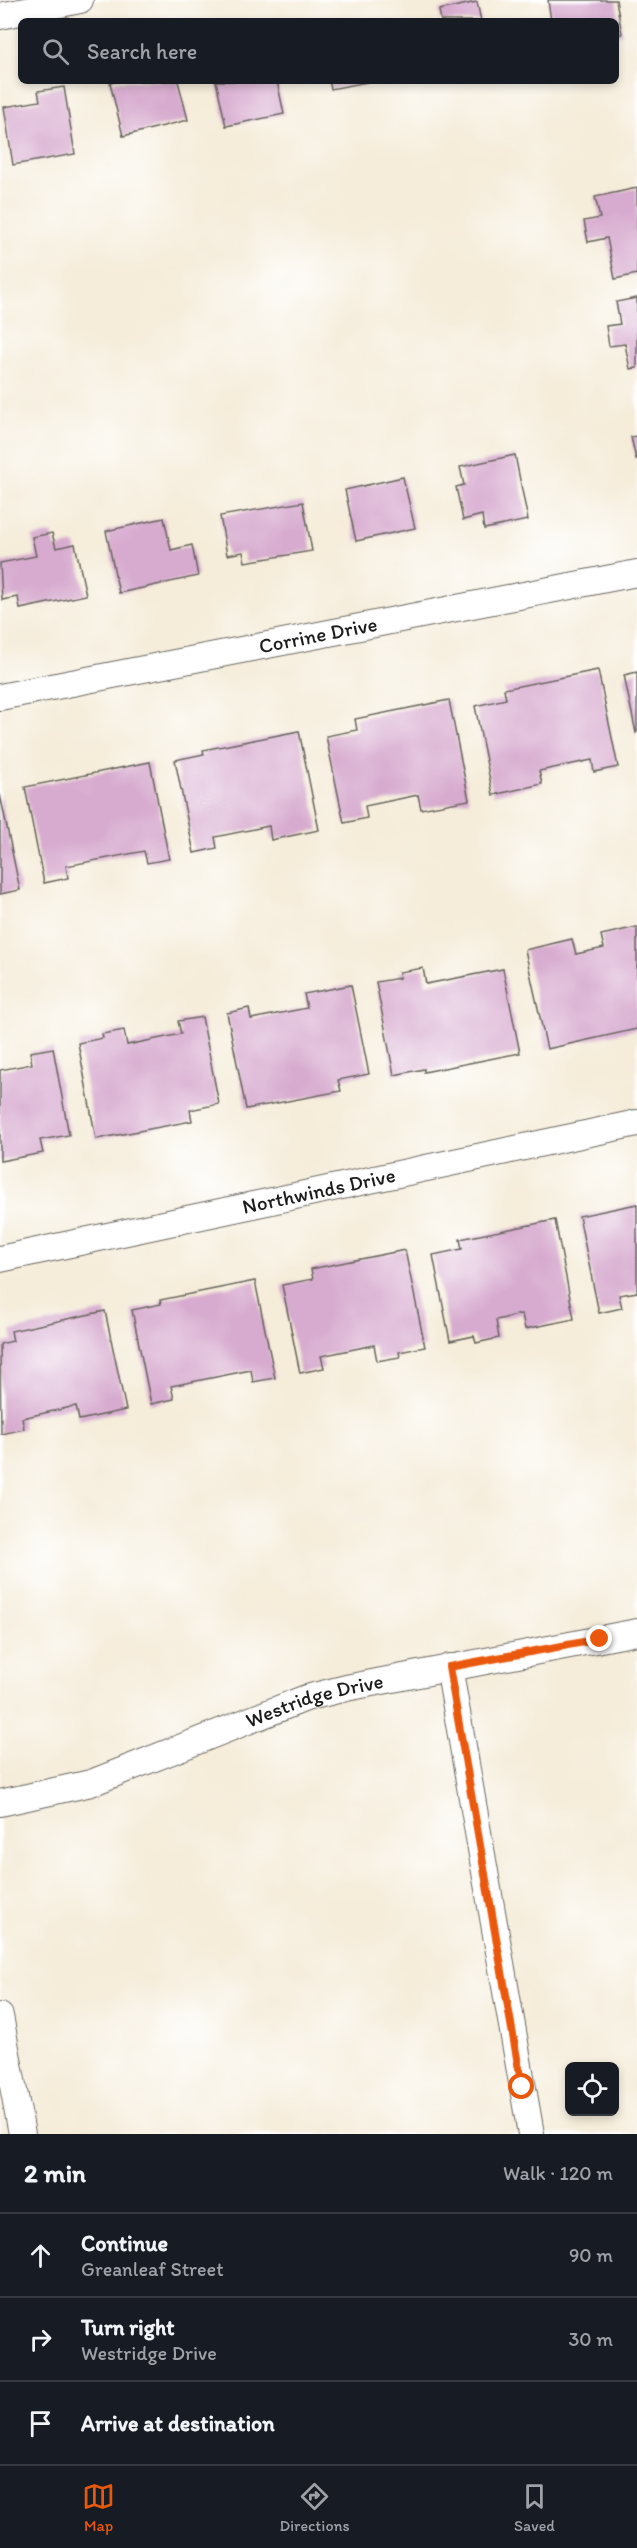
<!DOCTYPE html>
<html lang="en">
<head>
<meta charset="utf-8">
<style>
  :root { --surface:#171b24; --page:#20242c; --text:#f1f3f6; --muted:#9ea1a6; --line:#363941; --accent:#ea580c }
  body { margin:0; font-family:Itim,sans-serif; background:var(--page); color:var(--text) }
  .controls { position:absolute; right:18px; bottom:18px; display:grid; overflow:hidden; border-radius:9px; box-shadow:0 3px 9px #0003 }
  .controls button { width:54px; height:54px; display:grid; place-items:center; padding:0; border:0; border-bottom:2px solid var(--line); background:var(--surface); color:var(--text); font:30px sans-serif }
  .stop { position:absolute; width:18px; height:18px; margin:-14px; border:4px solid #ea580c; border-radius:50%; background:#fff }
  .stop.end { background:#ea580c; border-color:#fff; box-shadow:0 2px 6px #0008 }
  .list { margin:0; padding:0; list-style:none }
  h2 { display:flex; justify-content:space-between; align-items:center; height:78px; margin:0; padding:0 24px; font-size:26px }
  h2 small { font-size:20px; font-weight:400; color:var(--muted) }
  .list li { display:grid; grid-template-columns:39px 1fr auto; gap:18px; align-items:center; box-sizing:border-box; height:84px; padding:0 24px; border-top:2px solid var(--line) }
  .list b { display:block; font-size:22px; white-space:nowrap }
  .list p { margin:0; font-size:20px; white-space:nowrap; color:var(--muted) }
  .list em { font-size:20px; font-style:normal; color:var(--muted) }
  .icon { flex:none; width:33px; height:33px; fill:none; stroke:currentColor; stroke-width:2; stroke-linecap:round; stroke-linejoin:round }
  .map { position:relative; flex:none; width:637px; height:2134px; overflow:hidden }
  .search { position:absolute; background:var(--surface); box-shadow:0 3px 9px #0003; left:18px; right:18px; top:18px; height:66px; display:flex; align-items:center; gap:15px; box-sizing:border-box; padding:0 21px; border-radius:9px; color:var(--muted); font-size:22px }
  .sheet { height:330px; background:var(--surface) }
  nav { display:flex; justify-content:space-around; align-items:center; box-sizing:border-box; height:84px; border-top:2px solid var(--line); background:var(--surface); font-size:16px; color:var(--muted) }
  nav a { display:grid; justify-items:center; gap:3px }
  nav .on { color:var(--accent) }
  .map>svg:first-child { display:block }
  .building { fill:#d7aacf }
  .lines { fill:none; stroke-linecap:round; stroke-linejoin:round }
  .street-casing { stroke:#68655e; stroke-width:28 }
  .street { stroke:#fff; stroke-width:26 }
  .route { stroke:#ea580c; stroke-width:8 }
  .labels { text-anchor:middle; stroke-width:4.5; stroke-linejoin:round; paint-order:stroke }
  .street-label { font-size:21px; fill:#1c1c1c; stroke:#fff }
</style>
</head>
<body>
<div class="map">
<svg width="637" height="2134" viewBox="0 0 637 2134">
  <rect width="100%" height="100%" fill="#fff"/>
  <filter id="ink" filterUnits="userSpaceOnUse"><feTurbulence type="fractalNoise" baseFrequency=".0167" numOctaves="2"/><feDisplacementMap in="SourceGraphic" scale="12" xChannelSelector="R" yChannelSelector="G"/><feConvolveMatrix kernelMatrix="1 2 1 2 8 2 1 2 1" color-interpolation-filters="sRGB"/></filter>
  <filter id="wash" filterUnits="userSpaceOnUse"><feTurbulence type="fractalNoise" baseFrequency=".008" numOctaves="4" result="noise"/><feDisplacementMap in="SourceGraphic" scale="24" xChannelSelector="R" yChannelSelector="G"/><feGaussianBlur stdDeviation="1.35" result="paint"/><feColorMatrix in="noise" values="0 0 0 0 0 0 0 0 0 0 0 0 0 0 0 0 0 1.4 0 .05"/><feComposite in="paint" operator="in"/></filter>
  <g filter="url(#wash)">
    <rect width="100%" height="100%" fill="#f5ecd9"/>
    <g id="blocks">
      <path class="building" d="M548,0H616L622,34L616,35V21H551Z
        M477,2L481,21H441L439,10Z
        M121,81H178L188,120L123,136L110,83Z
        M216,81H277L284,114L226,126Z
        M329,81H368V82L331,89Z
        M64,87L75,154L13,165L4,107L40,101L38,91Z
        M637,188V274L615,279L607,238L588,242L584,221L600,218L595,197Z
        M637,298V368L630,369L625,344L609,346L606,326L620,324L616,302Z
        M637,436V459H636L631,437Z
        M515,455L528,520L484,529L482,515L463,520L456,487L464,485L460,467Z
        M403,477L415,528L356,541L345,490Z
        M303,502L312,551L245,562L243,552L227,555L220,516Z
        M164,518L171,550L192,545L198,576L119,593L106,531Z
        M52,533L56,548L75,544L86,595L20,609L18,597L2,600L0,563L36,556L32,537Z
        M598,670L618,767L594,772L592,760L539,771L542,784L493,795L475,706L506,699L504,689Z
        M637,672V732L636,733L624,675Z
        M449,700L469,800L421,809L418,795L365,806L367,818L344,823L326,736L357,730L355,719Z
        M299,731L319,830L271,840L269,826L215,837L217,848L194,853L175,760L204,754L203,750Z
        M150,762L169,859L147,863L144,851L66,866L68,878L44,883L25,787Z
        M0,794L20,890L0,894Z
        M637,927V1029L547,1049L525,950L572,939L576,954L604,948L601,935Z
        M423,968L426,984L503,969L520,1053L424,1072V1069L394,1075L376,982L400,978L399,972Z
        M351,985L369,1074L338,1080L341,1091L246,1109L227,1013L249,1008L251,1019L307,1008L304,994Z
        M202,1017L219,1104L190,1110L192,1121L96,1139L78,1043L103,1038L102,1034L124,1030L127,1045L181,1034L178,1021Z
        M53,1048L69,1135L40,1140L43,1153L0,1161V1070L32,1064L30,1052Z
        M637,1204V1292L619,1295L622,1308L599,1313L579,1216Z
        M555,1220L574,1319L525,1329L522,1314L496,1320L499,1338L476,1343L474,1336L450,1341L433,1255L462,1249L460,1239Z
        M405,1250L425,1347L399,1352L400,1357L377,1361L374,1345L321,1356L324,1368L300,1373L282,1285L313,1279L311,1269Z
        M255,1281L275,1378L253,1382L251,1370L171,1386L174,1399L151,1404L132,1310L161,1304L160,1300Z
        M105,1311L126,1410L79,1420L76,1406L22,1418L24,1429L1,1434L0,1344L13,1341L11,1331Z"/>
    </g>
  </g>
  <g filter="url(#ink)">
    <use href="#blocks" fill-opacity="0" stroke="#68655e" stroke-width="1.5"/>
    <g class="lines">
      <g class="street-casing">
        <g id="street">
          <path d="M0,16L80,0"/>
          <path id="s1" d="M0,697L637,573"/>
          <path id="s2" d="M0,1259L637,1123"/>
          <path d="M449,1667L531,2134"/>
          <path id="s3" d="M0,1803L91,1783L306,1698L346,1688L637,1632"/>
          <path d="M0,2016L22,2134"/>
        </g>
      </g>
      <use href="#street" class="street"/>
    </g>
  </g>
  <g class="lines" filter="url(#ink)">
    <path class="route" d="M522,2087L449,1667L600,1639"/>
  </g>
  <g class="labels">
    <g class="street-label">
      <text dy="7" stroke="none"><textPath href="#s1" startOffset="324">Corrine Drive</textPath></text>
      <text dy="7" stroke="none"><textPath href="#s2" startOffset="326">Northwinds Drive</textPath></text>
      <text dy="7" stroke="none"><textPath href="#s3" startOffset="332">Westridge Drive</textPath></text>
    </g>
  </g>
</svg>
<div class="controls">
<button><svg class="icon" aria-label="locate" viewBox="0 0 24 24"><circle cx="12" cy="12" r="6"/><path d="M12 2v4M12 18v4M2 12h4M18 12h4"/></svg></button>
</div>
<div class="stop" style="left:522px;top:2087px"></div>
<div class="stop end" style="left:600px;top:1639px"></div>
<div class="search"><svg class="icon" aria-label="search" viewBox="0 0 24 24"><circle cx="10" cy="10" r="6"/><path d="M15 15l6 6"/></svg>Search here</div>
</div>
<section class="sheet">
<h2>2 min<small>Walk · 120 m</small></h2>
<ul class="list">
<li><svg class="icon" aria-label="ahead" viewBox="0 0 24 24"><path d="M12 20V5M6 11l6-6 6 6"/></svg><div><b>Continue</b><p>Greanleaf Street</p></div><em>90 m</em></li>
<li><svg class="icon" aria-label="right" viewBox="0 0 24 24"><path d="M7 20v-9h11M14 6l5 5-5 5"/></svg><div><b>Turn right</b><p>Westridge Drive</p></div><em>30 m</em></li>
<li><svg class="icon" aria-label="arrive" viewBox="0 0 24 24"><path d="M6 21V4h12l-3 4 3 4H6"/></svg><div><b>Arrive at destination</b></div></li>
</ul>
</section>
<nav>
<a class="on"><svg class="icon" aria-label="map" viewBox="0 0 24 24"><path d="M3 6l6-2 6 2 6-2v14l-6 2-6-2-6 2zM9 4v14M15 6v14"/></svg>Map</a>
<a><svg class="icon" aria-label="directions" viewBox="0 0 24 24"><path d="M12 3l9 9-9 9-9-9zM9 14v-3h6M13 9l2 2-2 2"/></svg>Directions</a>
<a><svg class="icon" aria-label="saved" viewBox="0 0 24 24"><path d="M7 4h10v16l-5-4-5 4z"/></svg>Saved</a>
</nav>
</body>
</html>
